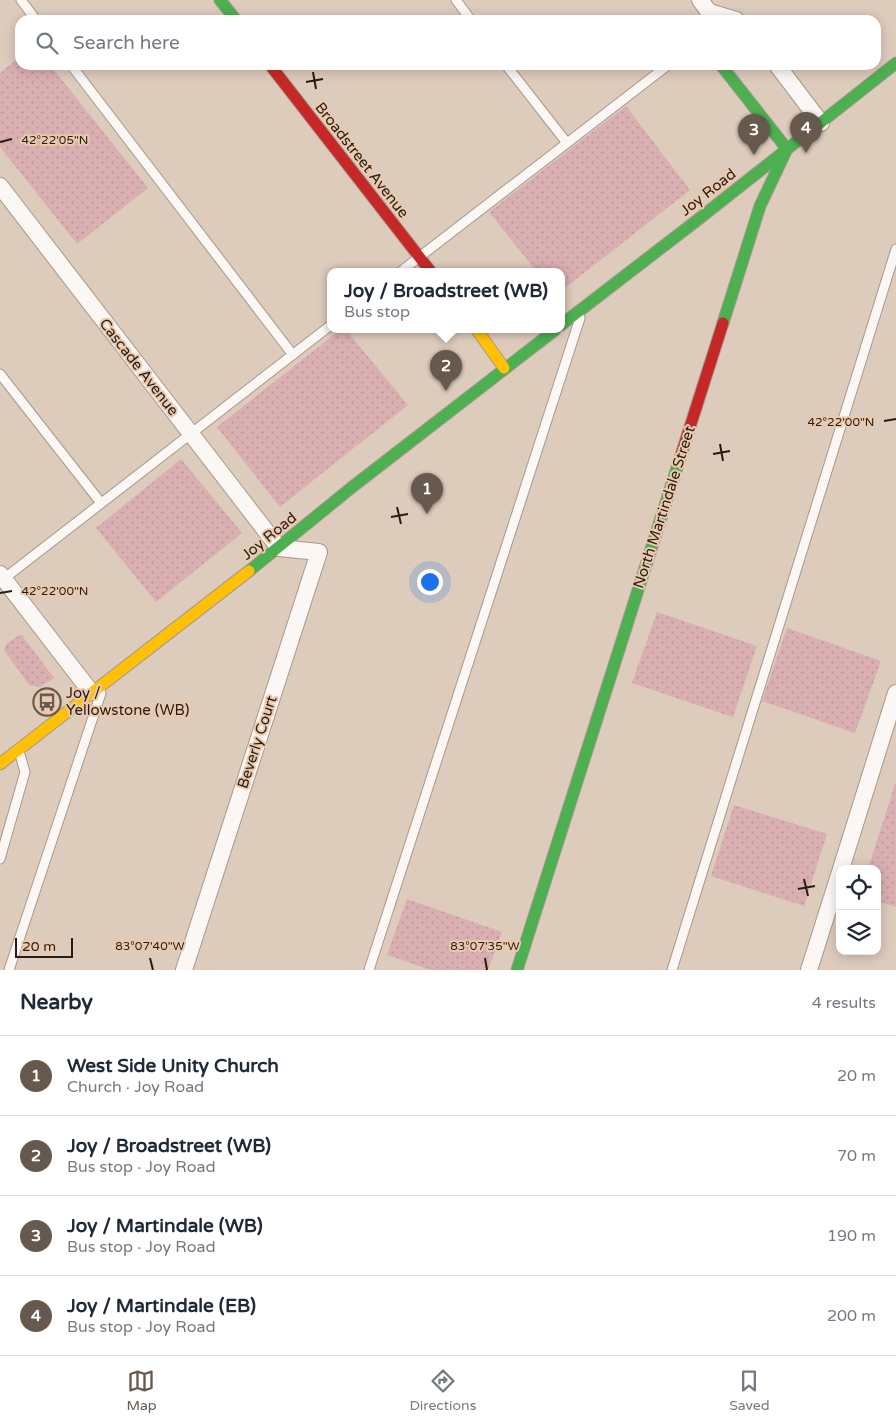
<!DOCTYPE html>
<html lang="en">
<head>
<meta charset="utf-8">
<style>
  :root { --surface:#fff; --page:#f2f2f3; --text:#1f2937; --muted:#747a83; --line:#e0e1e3; --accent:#67594e }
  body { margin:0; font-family:"Varela Round",sans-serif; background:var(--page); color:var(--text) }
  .controls { position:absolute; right:15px; bottom:15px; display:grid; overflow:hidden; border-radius:10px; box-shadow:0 2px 12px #0003 }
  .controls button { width:45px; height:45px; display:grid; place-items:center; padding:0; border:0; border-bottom:1px solid var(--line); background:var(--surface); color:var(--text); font:25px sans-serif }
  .scale { position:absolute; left:15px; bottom:12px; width:58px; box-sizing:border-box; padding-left:5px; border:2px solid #281c12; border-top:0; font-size:14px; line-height:18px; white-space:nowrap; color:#281c12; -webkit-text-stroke:4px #eacaaf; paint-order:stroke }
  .you { position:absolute; left:429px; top:581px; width:18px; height:18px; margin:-12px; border:4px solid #fff; border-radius:50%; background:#1a73e8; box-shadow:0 0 0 8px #1a73e833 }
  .badge { display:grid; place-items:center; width:32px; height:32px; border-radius:50%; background:var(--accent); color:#fff; font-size:16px; font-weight:700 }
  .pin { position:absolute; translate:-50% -41px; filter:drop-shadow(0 1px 2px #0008) }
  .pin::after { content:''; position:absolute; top:26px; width:18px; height:15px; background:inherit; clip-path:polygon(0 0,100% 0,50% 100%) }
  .popup { position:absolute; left:327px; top:268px; width:238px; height:65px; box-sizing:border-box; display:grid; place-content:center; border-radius:10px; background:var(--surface); filter:drop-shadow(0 1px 4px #0005); font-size:16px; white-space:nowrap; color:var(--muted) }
  .popup b { font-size:19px; color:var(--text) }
  .popup::after { content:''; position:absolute; left:50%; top:100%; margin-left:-10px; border:10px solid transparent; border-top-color:var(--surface) }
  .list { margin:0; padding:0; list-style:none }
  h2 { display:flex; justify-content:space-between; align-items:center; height:65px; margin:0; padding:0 20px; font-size:21px }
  h2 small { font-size:16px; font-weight:400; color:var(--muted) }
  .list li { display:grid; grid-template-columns:32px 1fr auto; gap:15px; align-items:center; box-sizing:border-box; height:80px; padding:0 20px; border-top:1px solid var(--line) }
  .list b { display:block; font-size:19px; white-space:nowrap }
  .list p { margin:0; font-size:16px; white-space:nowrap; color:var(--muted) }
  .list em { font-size:16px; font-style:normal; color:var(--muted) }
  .icon { flex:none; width:28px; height:28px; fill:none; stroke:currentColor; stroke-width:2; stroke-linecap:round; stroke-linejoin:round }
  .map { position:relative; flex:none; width:896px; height:970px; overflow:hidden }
  .search { position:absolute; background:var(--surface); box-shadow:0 2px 12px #0003; left:15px; right:15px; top:15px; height:55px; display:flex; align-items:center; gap:12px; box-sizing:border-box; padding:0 18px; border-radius:15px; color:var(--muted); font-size:19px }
  .sheet { height:385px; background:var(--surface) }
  nav { display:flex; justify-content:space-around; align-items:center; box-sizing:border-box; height:70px; border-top:1px solid var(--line); background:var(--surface); font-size:14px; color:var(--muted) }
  nav a { display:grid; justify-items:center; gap:2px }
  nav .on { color:var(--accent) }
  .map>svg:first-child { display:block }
  .grass { fill:url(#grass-dots) }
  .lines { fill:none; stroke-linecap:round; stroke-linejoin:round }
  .lane-casing { stroke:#a7998d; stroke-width:11 }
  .street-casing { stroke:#a7998d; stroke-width:18 }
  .fast-casing { stroke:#a7998d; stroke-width:13 }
  .slow-casing { stroke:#a7998d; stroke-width:13 }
  .jam-casing { stroke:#a7998d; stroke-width:13 }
  .lane { stroke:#faf7f5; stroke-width:9 }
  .street { stroke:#faf7f5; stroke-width:16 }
  .fast { stroke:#4caf50; stroke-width:11 }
  .slow { stroke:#ffc107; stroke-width:11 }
  .jam { stroke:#c62828; stroke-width:11 }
  .ticks { fill:none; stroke:#281c12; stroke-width:2 }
  .labels { text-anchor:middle; stroke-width:4; stroke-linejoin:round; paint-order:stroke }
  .street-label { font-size:15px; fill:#281c12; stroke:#eacaaf }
  .poi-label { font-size:15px; fill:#281c12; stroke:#eacaaf; text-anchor:start }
  .ticks-label { font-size:12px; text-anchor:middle; fill:#281c12; stroke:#eacaaf; stroke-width:4; stroke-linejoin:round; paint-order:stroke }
</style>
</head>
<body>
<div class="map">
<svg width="896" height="970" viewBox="0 0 896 970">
  <defs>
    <pattern id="grass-dots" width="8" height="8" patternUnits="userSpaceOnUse" patternTransform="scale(1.25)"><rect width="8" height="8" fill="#daafb2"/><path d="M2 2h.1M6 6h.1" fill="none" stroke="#bb9698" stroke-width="1.8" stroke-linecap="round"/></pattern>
  </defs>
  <rect width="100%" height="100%" fill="#ddcbbc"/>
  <path class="grass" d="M20,57V65H50L148,188L77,244L0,147V73Z
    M626,106L690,190L561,291V272H537L489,212Z
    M340,330H346L408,405L280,507L217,427Z
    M181,459L242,533L156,602L96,528Z
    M657,612L757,646L733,717L632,683Z
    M787,628L881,661L855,733L762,701Z
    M21,634L54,678L40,687L29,685L4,650L6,644Z
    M896,781V907L877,901V869H868Z
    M734,805L827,834L804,906L711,876Z
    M407,899L502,932L488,970H431L387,955Z"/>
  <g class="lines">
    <g class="lane-casing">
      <path id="lane" d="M21,0L36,20
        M456,0L471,20
        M71,65L293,355
        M506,65L567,143
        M400,272L668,65
        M0,374L101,503
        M1,581L331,325
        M0,859L25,772L19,751
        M9,970L101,693
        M369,970L580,318
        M672,970L896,249"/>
    </g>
    <g class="street-casing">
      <path id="street" d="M700,0L709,12L708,20
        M709,12L736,20
        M777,65L821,123
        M0,186L279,548L319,552L184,970
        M0,574L91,692
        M841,869L896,693
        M809,970L840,872"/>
    </g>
    <g class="fast-casing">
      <path id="fast" d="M220,0L236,20
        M721,65L787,149L760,206L723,323
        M561,325L700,218L896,63
        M249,571L351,488L555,330
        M517,970L682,452"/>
    </g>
    <g class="slow-casing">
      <path id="slow" d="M477,330L504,368
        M0,764L249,571"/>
    </g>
    <g class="jam-casing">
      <path id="jam" d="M270,65L431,272
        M682,452L723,323"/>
    </g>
    <use href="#lane" class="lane"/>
    <use href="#street" class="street"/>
    <use href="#fast" class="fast"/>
    <use href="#slow" class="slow"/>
    <use href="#jam" class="jam"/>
  </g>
  <path class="ticks" d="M313,72L316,89M306,82L323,79M0,142L12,139M884,421L896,419M720,444L723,461M713,454L730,451M397,507L401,524M391,517L408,514M0,593L12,591M804,879L808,896M798,889L815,886M150,958L153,970M485,958L487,970"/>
  <defs>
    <g id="bus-ring" transform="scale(1.4375)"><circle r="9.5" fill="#eacaaf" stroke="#67594e" stroke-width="1.5"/><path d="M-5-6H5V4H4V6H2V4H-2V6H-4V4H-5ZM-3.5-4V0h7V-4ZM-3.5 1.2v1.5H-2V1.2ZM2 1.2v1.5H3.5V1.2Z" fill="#67594e"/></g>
  </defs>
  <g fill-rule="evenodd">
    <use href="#bus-ring" x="47" y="702"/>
  </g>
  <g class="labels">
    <g class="street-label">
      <text transform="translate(362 160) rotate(52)" y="5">Broadstreet Avenue</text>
      <text transform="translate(708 192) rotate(-38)" y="5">Joy Road</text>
      <text transform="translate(139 367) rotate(52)" y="5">Cascade Avenue</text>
      <text transform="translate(664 507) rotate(-72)" y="5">North Martindale Street</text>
      <text transform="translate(269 536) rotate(-39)" y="5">Joy Road</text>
      <text transform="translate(257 742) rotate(-72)" y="5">Beverly Court</text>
    </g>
    <g class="poi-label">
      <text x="66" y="698">Joy /<tspan x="66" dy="17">Yellowstone (WB)</tspan></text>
    </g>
  </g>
  <g class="ticks-label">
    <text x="55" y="144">42°22'05"N</text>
    <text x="841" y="426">42°22'00"N</text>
    <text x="55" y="595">42°22'00"N</text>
    <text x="150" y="950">83°07'40"W</text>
    <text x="485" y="950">83°07'35"W</text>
  </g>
</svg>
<div class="controls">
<button><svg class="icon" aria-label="locate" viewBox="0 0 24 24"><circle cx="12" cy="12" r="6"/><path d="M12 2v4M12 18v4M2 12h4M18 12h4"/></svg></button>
<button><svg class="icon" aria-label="layers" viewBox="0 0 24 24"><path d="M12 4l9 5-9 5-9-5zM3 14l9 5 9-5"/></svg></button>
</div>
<div class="scale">20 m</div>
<div class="you"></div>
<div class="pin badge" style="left:427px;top:514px">1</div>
<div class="pin badge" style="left:446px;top:391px">2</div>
<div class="popup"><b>Joy / Broadstreet (WB)</b>Bus stop</div>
<div class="pin badge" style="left:754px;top:155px">3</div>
<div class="pin badge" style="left:806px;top:153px">4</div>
<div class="search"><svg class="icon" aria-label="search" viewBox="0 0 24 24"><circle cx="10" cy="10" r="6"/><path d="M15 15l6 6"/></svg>Search here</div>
</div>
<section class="sheet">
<h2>Nearby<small>4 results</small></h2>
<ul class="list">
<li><span class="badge">1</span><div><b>West Side Unity Church</b><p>Church · Joy Road</p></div><em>20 m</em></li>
<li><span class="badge">2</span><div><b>Joy / Broadstreet (WB)</b><p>Bus stop · Joy Road</p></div><em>70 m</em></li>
<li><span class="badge">3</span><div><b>Joy / Martindale (WB)</b><p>Bus stop · Joy Road</p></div><em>190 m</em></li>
<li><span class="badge">4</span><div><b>Joy / Martindale (EB)</b><p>Bus stop · Joy Road</p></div><em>200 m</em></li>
</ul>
</section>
<nav>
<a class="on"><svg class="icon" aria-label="map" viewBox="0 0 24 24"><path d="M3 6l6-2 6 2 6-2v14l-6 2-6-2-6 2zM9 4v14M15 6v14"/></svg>Map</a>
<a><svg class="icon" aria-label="directions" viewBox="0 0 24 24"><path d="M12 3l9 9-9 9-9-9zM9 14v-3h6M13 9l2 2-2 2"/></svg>Directions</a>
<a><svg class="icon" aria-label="saved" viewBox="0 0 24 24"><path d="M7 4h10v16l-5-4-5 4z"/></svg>Saved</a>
</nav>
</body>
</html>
